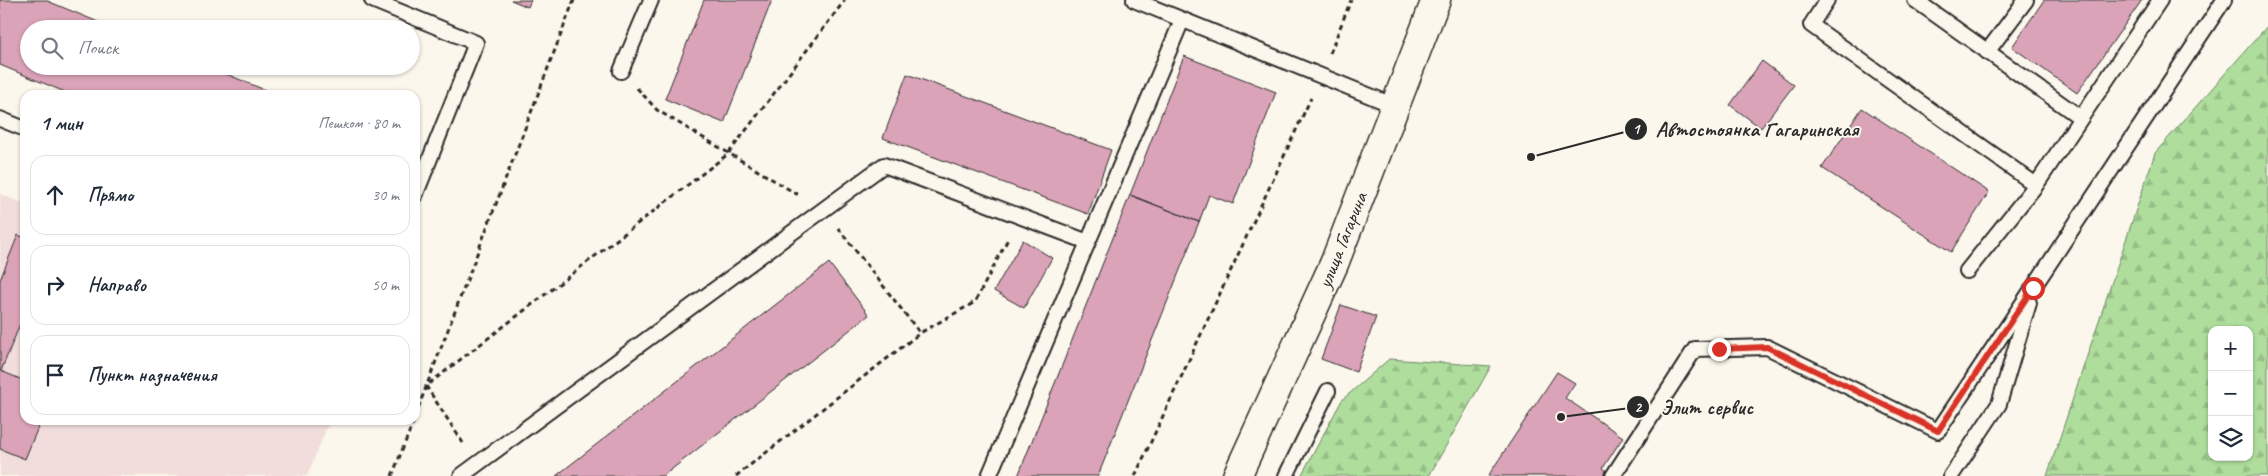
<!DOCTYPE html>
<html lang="ru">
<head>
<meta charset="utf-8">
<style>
  :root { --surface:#fff; --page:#f2f2f3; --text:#1f2937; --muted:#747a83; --line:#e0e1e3 }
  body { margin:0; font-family:Caveat,sans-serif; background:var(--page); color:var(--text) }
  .controls { position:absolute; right:15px; bottom:15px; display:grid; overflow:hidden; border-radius:10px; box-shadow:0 1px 4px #0004 }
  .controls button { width:45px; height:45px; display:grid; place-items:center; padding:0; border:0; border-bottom:1px solid var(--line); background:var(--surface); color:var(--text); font:25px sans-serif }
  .stop { position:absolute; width:15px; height:15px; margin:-11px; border:4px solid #d93025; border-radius:50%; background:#fff }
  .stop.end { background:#d93025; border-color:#fff; box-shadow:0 1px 5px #0008 }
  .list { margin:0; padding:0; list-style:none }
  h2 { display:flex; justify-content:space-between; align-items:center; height:65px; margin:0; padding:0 20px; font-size:21px }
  h2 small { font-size:16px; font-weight:400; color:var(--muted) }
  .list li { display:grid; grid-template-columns:32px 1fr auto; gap:15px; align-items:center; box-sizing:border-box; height:80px; margin:0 10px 10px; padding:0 10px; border:1px solid var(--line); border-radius:15px }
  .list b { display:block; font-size:19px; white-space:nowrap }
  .list em { font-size:16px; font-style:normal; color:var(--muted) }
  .icon { flex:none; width:28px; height:28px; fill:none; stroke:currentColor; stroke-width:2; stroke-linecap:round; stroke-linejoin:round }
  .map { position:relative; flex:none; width:2268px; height:476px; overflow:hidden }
  .search { position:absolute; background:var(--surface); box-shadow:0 1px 4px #0004; left:20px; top:20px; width:400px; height:55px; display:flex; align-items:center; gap:12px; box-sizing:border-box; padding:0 18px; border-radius:28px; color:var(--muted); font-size:19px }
  .panel { position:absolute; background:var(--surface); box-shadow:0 1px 4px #0004; left:20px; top:90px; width:400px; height:335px; border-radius:15px }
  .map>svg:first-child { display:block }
  .built { fill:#f1dedc }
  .forest { fill:url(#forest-firs); stroke:#6c8464; fill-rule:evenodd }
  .building { fill:#daa3b8; stroke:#2b2b2b }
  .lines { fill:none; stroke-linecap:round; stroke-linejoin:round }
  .service-casing { stroke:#2b2b2b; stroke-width:18 }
  .minor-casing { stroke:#2b2b2b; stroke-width:31 }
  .path { stroke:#2b2b2b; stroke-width:3; stroke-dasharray:5 4; stroke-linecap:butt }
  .service { stroke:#fbf7ec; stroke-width:14 }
  .minor { stroke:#fbf7ec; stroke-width:28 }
  .route { stroke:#d93025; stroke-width:6 }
  .labels { text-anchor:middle; stroke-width:4; stroke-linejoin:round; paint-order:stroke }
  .street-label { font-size:20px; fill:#2b2b2b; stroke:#fbf7ec }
  .leader { fill:none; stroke:#2b2b2b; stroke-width:2 }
  .callout-dot { fill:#2b2b2b; stroke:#fbf7ec; stroke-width:2 }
  .mark-label { font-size:15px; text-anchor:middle; font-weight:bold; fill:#fff }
  .callout-label { font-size:21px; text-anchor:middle; font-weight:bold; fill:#2b2b2b; stroke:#fbf7ec; stroke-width:4; stroke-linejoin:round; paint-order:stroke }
</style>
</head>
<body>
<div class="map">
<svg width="2268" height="476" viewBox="0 0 2268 476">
  <defs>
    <pattern id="forest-firs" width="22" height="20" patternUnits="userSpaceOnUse" patternTransform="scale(1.25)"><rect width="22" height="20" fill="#aedd9c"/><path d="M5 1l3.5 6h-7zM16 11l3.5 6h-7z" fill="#96be87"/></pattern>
  </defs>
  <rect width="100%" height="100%" fill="#fbf7ec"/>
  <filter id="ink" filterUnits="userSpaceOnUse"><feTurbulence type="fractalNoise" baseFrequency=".02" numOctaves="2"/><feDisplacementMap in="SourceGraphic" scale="10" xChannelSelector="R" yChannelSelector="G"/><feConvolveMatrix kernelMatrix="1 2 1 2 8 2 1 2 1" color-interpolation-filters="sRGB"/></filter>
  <g filter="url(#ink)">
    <path class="built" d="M0,194L25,204V420H330L307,476H0Z"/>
    <path class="forest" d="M2268,25V476H2047L2155,153ZM2212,330H2249V457H2212Z
      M1389,359L1491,366L1429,476H1301L1342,400Z"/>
    <path class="building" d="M0,0H45L115,29H29V66H207L277,95H72L0,65Z
      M511,0H531L528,7Z
      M704,0H772L724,123L665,99Z
      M2044,0H2142L2077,93L2012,47Z
      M1184,56L1276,92L1233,204L1209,195L1199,222L1130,195Z
      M1762,61L1794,85L1761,128L1730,105Z
      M907,74L1111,150L1088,214L883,138Z
      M1862,108L1989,192L1951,252L1822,168Z
      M1130,195L1199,222L1098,476H1018Z
      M18,235L25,238V312L1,371L25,381V420H41L25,459L0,449V280Z
      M1023,240L1052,258L1024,308L994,291Z
      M829,263L869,315L663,476H556Z
      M1341,305L1376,317L1356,372L1321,359Z
      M1557,372L1575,383L1565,398L1623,437L1603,468L1608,472L1605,476H1488Z"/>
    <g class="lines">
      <g class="service-casing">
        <path id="service" d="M372,0L476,43L415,196
          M1134,0L1395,106
          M1827,0L1811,25L2036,185L2160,0
          M1915,0L2081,118
          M1987,52L2026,0
          M621,71L651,0
          M0,119L25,129
          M1967,271L2036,185
          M461,476L884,165L1088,242
          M989,476L1182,20
          M1286,476L1328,391
          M1613,476L1695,349L1767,347L1938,431L2224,0
          M1951,476L1999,404L2029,303"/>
      </g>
      <g class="minor-casing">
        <path id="minor" d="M1237,476L1334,264L1436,0"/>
      </g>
      <path class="path" d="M1330,53L1351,0
        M637,88L657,110L800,196
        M838,228L920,333L975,302L1009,237
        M415,416L574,0
        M463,443L426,386L728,154L845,0
        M392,476L414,420
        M736,476L920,333
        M1135,476L1311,98"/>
      <use href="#service" class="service"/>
      <use href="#minor" class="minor"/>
    </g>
  </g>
  <g class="lines" filter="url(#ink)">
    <path class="route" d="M1719,349L1767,347L1938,431L2033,288"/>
  </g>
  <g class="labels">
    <g class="street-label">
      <text transform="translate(1342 240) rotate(-68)" y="7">улица Гагарина</text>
    </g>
  </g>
  <path class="leader" d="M1531 157L1636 129M1561 417L1638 407"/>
  <g class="callout-dot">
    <circle cx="1531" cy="157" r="5"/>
    <circle cx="1561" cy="417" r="5"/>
    <circle cx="1636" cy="129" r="12"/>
    <circle cx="1638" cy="407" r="12"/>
  </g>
  <g class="mark-label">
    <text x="1636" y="134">1</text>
    <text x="1638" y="412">2</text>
  </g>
  <g class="callout-label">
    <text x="1757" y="136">Автостоянка Гагаринская</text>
    <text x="1707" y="414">Элит сервис</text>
  </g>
</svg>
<div class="controls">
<button>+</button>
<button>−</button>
<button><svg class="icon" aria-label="layers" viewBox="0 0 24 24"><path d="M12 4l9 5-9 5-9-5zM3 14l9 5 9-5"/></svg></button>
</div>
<div class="stop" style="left:2033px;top:288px"></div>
<div class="stop end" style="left:1719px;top:349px"></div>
<div class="search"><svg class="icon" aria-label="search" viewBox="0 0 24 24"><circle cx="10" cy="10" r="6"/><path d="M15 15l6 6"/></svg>Поиск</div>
<section class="panel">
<h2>1 мин<small>Пешком · 80 m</small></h2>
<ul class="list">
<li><svg class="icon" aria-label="ahead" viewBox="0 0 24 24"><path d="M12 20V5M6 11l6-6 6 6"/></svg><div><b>Прямо</b></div><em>30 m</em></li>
<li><svg class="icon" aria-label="right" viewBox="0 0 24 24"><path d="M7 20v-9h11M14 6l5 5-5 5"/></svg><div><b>Направо</b></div><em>50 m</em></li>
<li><svg class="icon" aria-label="arrive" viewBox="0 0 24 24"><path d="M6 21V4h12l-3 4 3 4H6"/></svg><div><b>Пункт назначения</b></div></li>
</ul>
</section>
</div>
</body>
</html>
